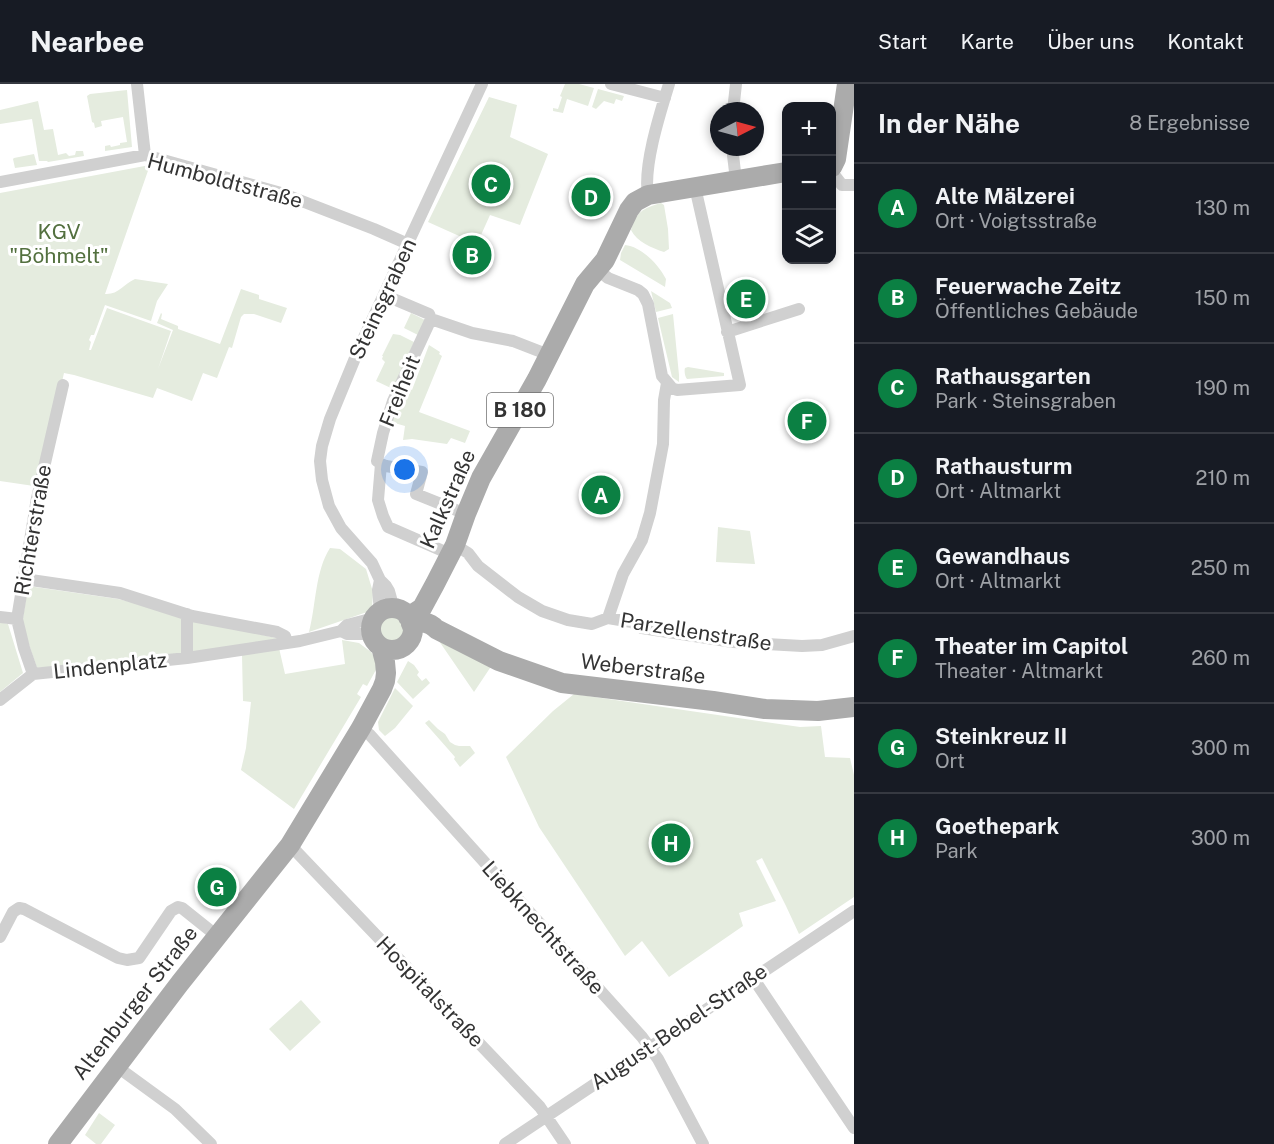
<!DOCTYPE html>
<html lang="de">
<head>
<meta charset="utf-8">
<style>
  :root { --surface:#171b24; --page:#242831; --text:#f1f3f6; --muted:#9ea1a6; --line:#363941; --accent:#0b8043 }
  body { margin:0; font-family:"Public Sans",sans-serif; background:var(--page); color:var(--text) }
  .controls { position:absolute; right:18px; top:18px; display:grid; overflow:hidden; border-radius:12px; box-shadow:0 3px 9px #0003 }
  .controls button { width:54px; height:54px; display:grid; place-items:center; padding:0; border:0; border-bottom:2px solid var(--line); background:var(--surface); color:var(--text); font:30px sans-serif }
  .compass { position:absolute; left:710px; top:18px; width:54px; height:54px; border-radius:50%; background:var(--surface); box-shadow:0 3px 9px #0003; rotate:84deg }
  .you { position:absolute; left:405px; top:386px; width:21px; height:21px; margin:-15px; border:4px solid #fff; border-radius:50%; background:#1a73e8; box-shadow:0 0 0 9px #1a73e833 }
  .badge { display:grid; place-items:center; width:39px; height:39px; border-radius:50%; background:var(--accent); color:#fff; font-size:20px; font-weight:700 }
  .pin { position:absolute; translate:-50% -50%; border:3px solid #fff; box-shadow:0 2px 6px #0006 }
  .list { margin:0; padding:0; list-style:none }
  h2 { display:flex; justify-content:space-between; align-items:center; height:78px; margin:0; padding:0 24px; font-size:26px }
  h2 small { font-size:20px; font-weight:400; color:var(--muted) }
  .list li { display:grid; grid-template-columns:39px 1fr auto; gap:18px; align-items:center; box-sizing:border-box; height:90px; padding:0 24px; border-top:2px solid var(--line) }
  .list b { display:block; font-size:22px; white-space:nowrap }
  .list p { margin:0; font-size:20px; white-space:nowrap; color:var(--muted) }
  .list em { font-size:20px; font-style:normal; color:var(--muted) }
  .icon { flex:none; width:33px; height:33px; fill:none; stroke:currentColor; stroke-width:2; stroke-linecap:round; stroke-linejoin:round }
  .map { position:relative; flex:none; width:854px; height:1060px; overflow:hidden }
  header { display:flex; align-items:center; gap:36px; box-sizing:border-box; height:84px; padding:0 30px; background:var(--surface); border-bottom:2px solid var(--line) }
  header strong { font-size:28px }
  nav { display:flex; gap:33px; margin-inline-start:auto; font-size:21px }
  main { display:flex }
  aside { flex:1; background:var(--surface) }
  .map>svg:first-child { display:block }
  .green { fill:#e5ecdf }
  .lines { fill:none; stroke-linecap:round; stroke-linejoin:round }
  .minor { stroke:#d0d0d0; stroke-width:12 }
  .primary { stroke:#ababab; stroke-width:20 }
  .labels { text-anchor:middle; stroke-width:6; stroke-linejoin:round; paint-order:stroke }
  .shield { fill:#fff; stroke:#707070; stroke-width:1.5 }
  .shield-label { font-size:20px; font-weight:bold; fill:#333 }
  .street-label { font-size:21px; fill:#333; stroke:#fff }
  .park-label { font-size:21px; fill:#53703f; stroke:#fff }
</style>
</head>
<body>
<header>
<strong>Nearbee</strong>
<nav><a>Start</a><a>Karte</a><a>Über uns</a><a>Kontakt</a></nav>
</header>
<main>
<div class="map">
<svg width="854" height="1060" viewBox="0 0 854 1060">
  <rect width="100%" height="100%" fill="#fff"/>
  <path class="green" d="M565,0H579L594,4L588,22L567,15L563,29L553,27V24L558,25L562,13L560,12Z
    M598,5L624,12L622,17L616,15L614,20L604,17L596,25L592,23Z
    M127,6L132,63L105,67V62L110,61L111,63L120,61V59L127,58L123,33L101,37L102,42L95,44L94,39L92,38L87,12L90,10Z
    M489,13L517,21L510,53L548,70L520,141L490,131L477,160L428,138Z
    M38,17L44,46L53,45L58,71L66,69L69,72L75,71L76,67H83L84,72L48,78L47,77H39L32,35L0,40V26Z
    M34,70L37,81L15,84L13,75L14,74Z
    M150,81L105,210C118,211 124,200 135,195L168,200L157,217L151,237L105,221L94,251H91L89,256L91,258L89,266H91L107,224L171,247L158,285L173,246L157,239L161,229L162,230L161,235L178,242V245L220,260L241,205L259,211V215L287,224L281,239L254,230H244L241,233L232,264L229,263L217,294L203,289L192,317L157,304L153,314L74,291L64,289L51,346L34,402L0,397V109Z
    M661,119L664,121L668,145L669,165L664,168C652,164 637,158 631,146C637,127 642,125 661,119Z
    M625,161C642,163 658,180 666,195L665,203L620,176L621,169Z
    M651,207L670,219L672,224L656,228Z
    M411,229L425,236L418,251L404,244Z
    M673,230L679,291V298L672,293L658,234Z
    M393,250L400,251L414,258L393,305L376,297L385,278L382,275L383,272H382Z
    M429,261L440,268L439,270L442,272L419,328L470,347L465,359L451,354L447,360L412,355L403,356L405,342L391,338L404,302L412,306Z
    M688,283L724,289V292L687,295C685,293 684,287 685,284Z
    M718,443L750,447L755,480L716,478Z
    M330,464L340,465L366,485L373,508L372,524L367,528L309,548C316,522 315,487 330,464Z
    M28,502L118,515L184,531V570L37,584L22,540Z
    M378 545a14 14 0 1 1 28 0a14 14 0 1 1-28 0Z
    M190,534L280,555L191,568Z
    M0,538L8,540L23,589L0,608Z
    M342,556L359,559L371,568L376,576L377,584L367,602L363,600L357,610L361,613L294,725L241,686L246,664L251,618L243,617L242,571L279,564L285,590L345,580Z
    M439,557L492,581L474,608Z
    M408,577L414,581L419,588L417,591L422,597L426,594L430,599L413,615L397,598Z
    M395,604L413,622L395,644L385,652L379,646L378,638Z
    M574,610L800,643L821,642L825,673L850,674L854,691V813L799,850L786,822L762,774L756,777L776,817L739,829L743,842L669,893L642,857L625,872L539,743L506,673L553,627Z
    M429,636L438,645L445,650L450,658L455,661L459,662H470L475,669L460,683L454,675L455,673L425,639Z
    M301,916L321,938L290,967L269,945Z
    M99,1029L115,1041L101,1060H96L85,1051Z"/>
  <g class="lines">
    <path class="minor" d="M137,0L145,71
      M611,0L665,14
      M733,27L736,0
      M732,63L736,96
      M832,85L835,92L842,101H854
      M0,98L145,71L281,109L374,145L408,160
      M648,111C643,82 660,29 669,0
      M598,186L608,194L638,206L643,210L648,220L662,292L672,304L677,306L740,301L695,103
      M384,211L429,230L431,235L472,249L513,257L549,271
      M431,235L393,317L383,349L377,377L381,380L386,382L422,388L416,410L466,430
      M727,248L799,225
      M381,380L378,416L383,432L388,443L450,470
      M455,461L468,469L478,482L518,513L542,527L568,536L592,540L608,534L632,538L642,544L733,558L802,562L822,561L854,552
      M24,495L120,509L192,532L277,548L285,552L287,559
      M380,496L378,506L380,528
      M394,525L389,507L386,502L380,496L372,479L341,444L329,422L322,396L320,377L322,362L330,335L360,262L482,0
      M187,530V574
      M0,533L17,535
      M608,534L623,490L642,456L650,429L663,360L664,316L667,299
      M341,547L347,550H372
      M33,590L187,574L300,557L341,547L347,541L374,534
      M33,590L24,564L17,535L37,414L63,301
      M0,616L33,590
      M361,644L370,651L642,953L658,975L703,1060
      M290,761L540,1023L565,1060
      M0,853L13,828L19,824L24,825L118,874L127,876L139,874L171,827L178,823L182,824L217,852
      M753,894L854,1044
      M116,982L175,1025L211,1060
      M505,1060L854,827"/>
    <path class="primary" d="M832,83L836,75L847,0
      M371 545a21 21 0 1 1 42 0a21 21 0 1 1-42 0Z
      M408,533L422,524L435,500L455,461L466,430L481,394L537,295L585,200L605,176L629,126L635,118L648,111L786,88
      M411,540C421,538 429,537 436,545L499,577L562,599L713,617L765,625L818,627L854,623
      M58,1060L180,899L290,761L361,644L382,605L385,597L386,589L385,578L381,563"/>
  </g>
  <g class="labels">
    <rect class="shield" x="487" y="309" width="66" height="34" rx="4.5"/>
    <g class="shield-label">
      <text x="520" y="333">B 180</text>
    </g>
    <g class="street-label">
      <text transform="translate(225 97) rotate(15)" y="7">Humboldtstraße</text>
      <text transform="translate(383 215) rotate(-65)" y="7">Steinsgraben</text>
      <text transform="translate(400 307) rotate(-68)" y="7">Freiheit</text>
      <text transform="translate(448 415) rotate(-66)" y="7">Kalkstraße</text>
      <text transform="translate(33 446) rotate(-80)" y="7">Richterstraße</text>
      <text transform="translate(696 548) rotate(9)" y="7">Parzellenstraße</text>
      <text transform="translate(110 582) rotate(-6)" y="7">Lindenplatz</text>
      <text transform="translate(643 585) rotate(7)" y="7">Weberstraße</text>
      <text transform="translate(543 844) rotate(48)" y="7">Liebknechtstraße</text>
      <text transform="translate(430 908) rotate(46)" y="7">Hospitalstraße</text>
      <text transform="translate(135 919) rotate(-52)" y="7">Altenburger Straße</text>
      <text transform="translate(679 943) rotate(-34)" y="7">August-Bebel-Straße</text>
    </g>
    <g class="park-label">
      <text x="59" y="155">KGV<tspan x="59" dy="24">"Böhmelt"</tspan></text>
    </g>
  </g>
</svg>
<div class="controls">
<button>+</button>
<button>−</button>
<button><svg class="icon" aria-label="layers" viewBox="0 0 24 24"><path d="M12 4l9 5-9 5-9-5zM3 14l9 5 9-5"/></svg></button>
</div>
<svg class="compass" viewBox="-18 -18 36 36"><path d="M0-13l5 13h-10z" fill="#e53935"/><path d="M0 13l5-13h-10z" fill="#9ea1a6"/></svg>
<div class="you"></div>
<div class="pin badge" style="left:601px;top:411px">A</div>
<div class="pin badge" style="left:472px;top:171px">B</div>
<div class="pin badge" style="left:491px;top:100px">C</div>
<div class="pin badge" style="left:591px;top:113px">D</div>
<div class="pin badge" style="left:746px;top:215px">E</div>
<div class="pin badge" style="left:807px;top:337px">F</div>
<div class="pin badge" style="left:217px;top:803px">G</div>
<div class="pin badge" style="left:671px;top:759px">H</div>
</div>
<aside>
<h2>In der Nähe<small>8 Ergebnisse</small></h2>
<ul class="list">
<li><span class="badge">A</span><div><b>Alte Mälzerei</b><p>Ort · Voigtsstraße</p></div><em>130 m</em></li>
<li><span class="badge">B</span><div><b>Feuerwache Zeitz</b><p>Öffentliches Gebäude</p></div><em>150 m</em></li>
<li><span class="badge">C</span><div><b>Rathausgarten</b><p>Park · Steinsgraben</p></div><em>190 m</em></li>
<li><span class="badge">D</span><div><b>Rathausturm</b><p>Ort · Altmarkt</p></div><em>210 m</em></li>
<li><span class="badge">E</span><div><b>Gewandhaus</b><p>Ort · Altmarkt</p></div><em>250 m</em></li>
<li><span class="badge">F</span><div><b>Theater im Capitol</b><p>Theater · Altmarkt</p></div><em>260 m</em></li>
<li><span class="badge">G</span><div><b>Steinkreuz II</b><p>Ort</p></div><em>300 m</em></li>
<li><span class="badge">H</span><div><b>Goethepark</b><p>Park</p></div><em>300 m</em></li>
</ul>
</aside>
</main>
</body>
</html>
